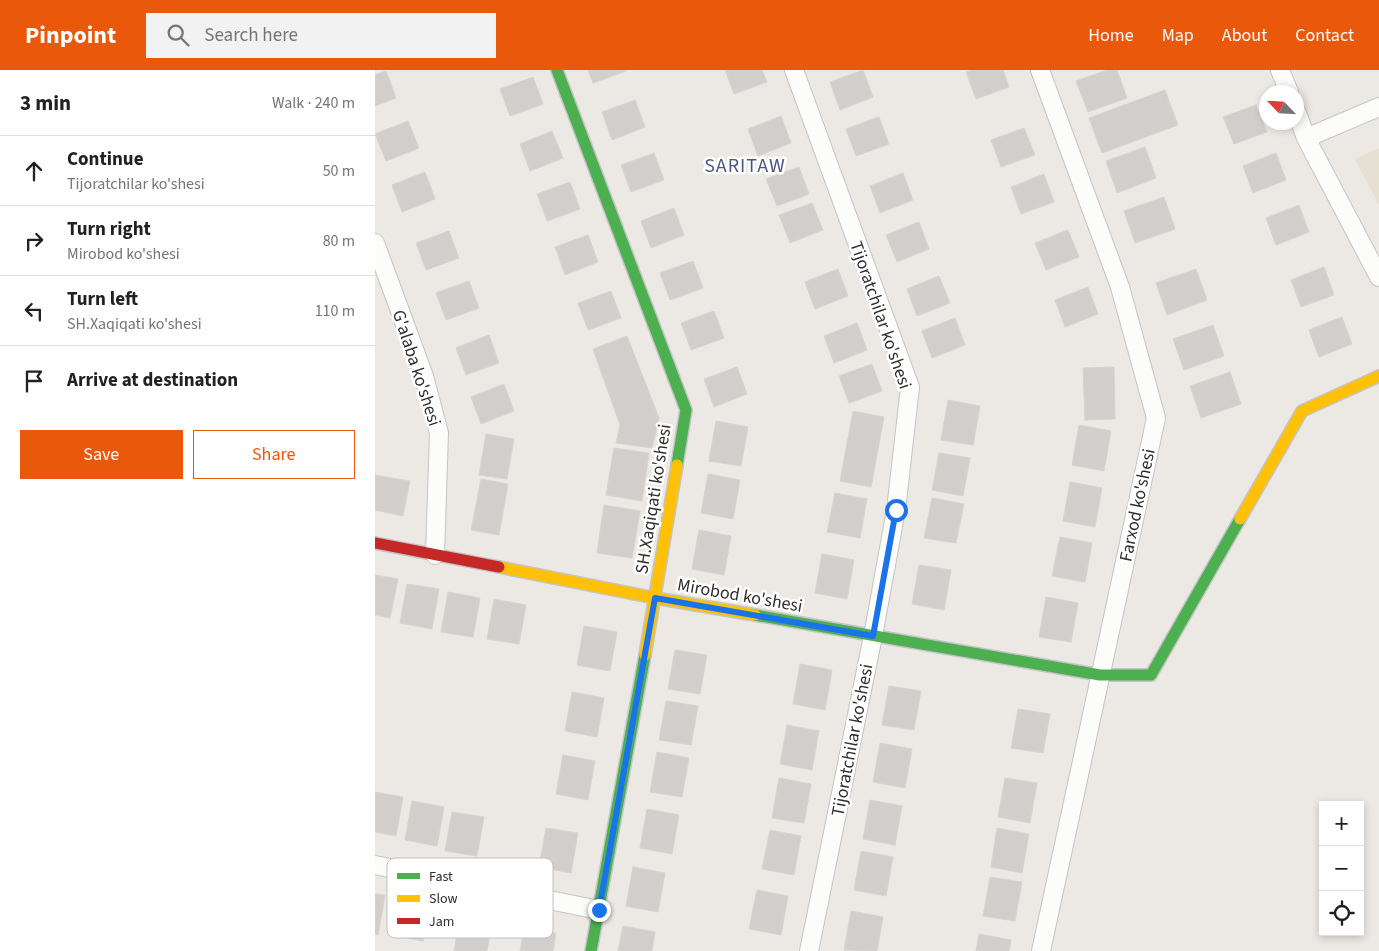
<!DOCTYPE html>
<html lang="en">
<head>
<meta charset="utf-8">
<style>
  :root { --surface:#fff; --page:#f2f2f2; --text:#202124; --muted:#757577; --line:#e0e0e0; --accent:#ea580c }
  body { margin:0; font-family:"Source Sans 3",sans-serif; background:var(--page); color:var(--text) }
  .controls { position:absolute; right:15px; bottom:15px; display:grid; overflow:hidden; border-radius:0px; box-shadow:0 2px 8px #0003 }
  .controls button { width:45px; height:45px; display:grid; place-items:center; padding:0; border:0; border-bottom:1px solid var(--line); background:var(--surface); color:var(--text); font:25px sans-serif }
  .compass { position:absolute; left:884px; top:15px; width:45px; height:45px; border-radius:50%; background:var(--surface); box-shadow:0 2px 8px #0003; rotate:295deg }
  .stop { position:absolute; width:15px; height:15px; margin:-11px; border:4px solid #1a73e8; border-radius:50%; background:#fff }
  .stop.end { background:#1a73e8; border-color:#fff; box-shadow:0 1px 5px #0008 }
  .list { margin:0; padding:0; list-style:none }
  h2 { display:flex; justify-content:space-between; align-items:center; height:65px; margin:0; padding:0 20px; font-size:21px }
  h2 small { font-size:16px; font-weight:400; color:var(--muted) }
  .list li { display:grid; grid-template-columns:32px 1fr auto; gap:15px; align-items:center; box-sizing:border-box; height:70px; padding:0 20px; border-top:1px solid var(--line) }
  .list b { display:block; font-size:19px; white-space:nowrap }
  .list p { margin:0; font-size:16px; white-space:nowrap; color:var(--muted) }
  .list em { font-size:16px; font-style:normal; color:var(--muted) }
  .actions { display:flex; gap:10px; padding:15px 20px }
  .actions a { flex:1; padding:11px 0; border:1px solid var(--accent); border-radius:0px; text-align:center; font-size:18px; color:var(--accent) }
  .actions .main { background:var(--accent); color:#fff }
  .icon { flex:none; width:28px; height:28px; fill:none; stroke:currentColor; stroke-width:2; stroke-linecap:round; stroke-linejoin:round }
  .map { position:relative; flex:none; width:1004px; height:881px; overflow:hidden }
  header { display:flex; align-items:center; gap:30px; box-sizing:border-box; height:70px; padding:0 25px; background:var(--accent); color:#fff }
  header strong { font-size:24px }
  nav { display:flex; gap:28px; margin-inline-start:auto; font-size:18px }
  .search { width:350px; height:45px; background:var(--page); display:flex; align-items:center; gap:12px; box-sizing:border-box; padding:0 18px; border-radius:0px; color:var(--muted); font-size:19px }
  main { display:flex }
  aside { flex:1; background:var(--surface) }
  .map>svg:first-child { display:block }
  .education { fill:#e6e0d3 }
  .building { fill:#d1cecb; stroke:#d7d4d0 }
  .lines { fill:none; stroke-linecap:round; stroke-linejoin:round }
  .street-casing { stroke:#c5c4c5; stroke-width:20 }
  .fast-casing { stroke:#c5c4c5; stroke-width:14 }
  .slow-casing { stroke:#c5c4c5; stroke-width:14 }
  .jam-casing { stroke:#c5c4c5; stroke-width:14 }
  .street { stroke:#fcfcfb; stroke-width:18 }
  .fast { stroke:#4caf50; stroke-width:11 }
  .slow { stroke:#ffc107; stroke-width:11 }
  .jam { stroke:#c62828; stroke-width:11 }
  .route { stroke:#1a73e8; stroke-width:6 }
  .labels { text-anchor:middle; stroke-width:5; stroke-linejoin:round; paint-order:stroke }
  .street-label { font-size:18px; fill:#2e2e2e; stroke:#fff }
  .quarter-label { font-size:20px; letter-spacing:1px; fill:#4d5680; stroke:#fff }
  .key { fill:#fff; stroke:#c0c0c0; stroke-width:1 }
  .key-label { font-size:14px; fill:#2e2e2e }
</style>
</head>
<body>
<header>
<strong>Pinpoint</strong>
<div class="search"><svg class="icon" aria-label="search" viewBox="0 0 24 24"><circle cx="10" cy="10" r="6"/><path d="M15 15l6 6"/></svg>Search here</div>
<nav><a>Home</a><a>Map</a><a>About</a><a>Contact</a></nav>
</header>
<main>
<aside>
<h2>3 min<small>Walk · 240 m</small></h2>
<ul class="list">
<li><svg class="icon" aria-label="ahead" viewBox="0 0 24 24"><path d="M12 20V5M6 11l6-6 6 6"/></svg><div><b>Continue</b><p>Tijoratchilar ko'shesi</p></div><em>50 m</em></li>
<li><svg class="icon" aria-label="right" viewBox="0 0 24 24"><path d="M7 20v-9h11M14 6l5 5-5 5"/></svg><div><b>Turn right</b><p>Mirobod ko'shesi</p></div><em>80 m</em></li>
<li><svg class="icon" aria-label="left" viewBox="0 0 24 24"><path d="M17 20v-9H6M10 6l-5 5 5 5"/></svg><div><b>Turn left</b><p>SH.Xaqiqati ko'shesi</p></div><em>110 m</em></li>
<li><svg class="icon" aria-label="arrive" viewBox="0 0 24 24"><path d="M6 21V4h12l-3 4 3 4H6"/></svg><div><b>Arrive at destination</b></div></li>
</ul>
<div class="actions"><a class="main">Save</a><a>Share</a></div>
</aside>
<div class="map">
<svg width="1004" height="881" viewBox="0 0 1004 881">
  <rect width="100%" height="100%" fill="#ece8e4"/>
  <path class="education" d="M1004,78V135L980,89Z"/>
  <path class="building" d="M213,0H251V1L218,13Z
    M350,0H387L392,12L359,24Z
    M488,0L498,27L465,40L455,12Z
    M597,0H628L634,17L601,29L591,2Z
    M732,0H742L752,28L713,42L701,11Z
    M11,1L21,28L0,36V5Z
    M158,7L168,34L135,46L125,19Z
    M790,20L803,55L727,83L714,48Z
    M260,30L270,57L237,70L227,42Z
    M881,35L892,62L859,74L848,47Z
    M406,46L416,73L383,86L373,59Z
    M504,47L514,74L481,86L471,59Z
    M33,51L44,78L11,91L0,64Z
    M649,58L660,85L626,97L616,70Z
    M177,61L188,88L155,101L145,74Z
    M770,77L781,108L742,123L731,91Z
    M279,83L289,110L256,122L246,95Z
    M901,83L911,110L878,123L868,96Z
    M424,97L434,124L402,136L391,109Z
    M50,102L60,129L27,142L17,115Z
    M528,103L538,130L505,143L495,116Z
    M669,104L679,132L646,144L636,117Z
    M195,112L205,139L172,151L162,124Z
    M789,127L800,159L760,173L749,141Z
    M437,133L448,160L415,173L404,145Z
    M924,135L934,162L901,175L891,148Z
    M299,138L309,165L276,178L266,151Z
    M544,152L554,179L522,192L511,165Z
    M693,160L704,187L671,200L660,173Z
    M74,161L84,188L51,200L41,173Z
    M213,165L223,192L190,205L180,177Z
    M318,191L328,218L295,230L285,203Z
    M949,197L959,225L926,237L916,210Z
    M463,199L473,226L440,239L430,212Z
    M821,199L832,230L792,245L781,213Z
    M564,206L575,233L542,246L532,219Z
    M94,211L104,238L71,250L61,223Z
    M713,217L723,244L690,257L680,230Z
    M236,221L246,248L213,260L203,233Z
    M339,241L349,268L316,280L306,253Z
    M967,247L977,274L944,287L934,260Z
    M580,248L590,275L557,288L547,261Z
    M482,253L492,280L459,293L449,266Z
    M838,255L849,286L809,300L798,269Z
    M114,265L124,293L91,305L81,278Z
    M252,266L284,348L277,378L241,373L245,355L218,279Z
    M497,294L507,321L474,333L464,306Z
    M362,297L372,324L339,337L329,309Z
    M739,297L740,349L710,350L708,298Z
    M855,302L866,334L826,348L815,316Z
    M129,314L139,341L106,354L96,327Z
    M573,330L605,336L598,375L566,370Z
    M478,341L509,347L496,417L465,411Z
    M341,351L373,357L366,396L334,391Z
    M704,355L736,361L729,401L697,395Z
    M111,364L139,369L132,409L104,405Z
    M239,378L274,383L267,431L231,425Z
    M564,383L595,388L588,426L557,420Z
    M333,404L365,410L358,449L326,443Z
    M0,405L35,411L28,446L0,440Z
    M106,409L133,414L124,465L96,460Z
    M695,412L727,418L720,457L688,451Z
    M460,423L492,429L485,468L452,462Z
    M557,428L589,434L581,473L549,468Z
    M229,435L265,441L257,488L222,483Z
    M324,460L356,466L349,505L317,499Z
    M685,467L717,473L710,512L677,506Z
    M447,484L479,490L472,529L440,523Z
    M544,495L576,500L569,540L537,534Z
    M0,505L23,509L15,548L0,545Z
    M32,514L64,519L57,559L25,553Z
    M73,522L105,528L98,567L66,562Z
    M671,527L703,533L696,572L664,567Z
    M119,529L151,535L144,574L112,569Z
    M209,556L242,562L235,601L202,595Z
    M300,580L332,585L325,624L293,619Z
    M425,594L457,600L450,640L418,634Z
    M514,616L546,621L539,660L507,655Z
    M197,622L229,628L222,667L190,661Z
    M291,631L323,636L316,675L284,670Z
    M643,639L675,644L668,683L636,678Z
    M412,655L444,661L437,700L405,694Z
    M505,673L537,679L530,718L498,712Z
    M282,682L314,688L307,727L275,722Z
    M188,685L220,691L213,730L181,724Z
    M404,708L436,714L429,753L397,748Z
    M630,708L662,713L655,753L623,747Z
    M0,722L28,727L21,766L0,762Z
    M495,730L527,736L520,775L488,769Z
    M37,731L69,737L62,776L30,770Z
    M272,739L304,745L297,784L265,778Z
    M77,742L109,747L102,786L70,781Z
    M171,758L203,763L196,803L164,797Z
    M622,758L654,764L647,803L616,797Z
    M395,760L426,766L419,805L387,799Z
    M486,781L518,787L511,826L479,820Z
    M258,797L290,803L283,842L251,836Z
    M615,807L647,812L640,851L608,846Z
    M382,820L413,826L406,865L374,859Z
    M0,824L10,825L3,865L0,864Z
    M23,826L55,831L48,871L16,865Z
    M476,841L508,847L502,881L469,880Z
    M85,847L117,852L112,881H79Z
    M248,856L280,862L277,881H243Z
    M149,858L181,863L178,881H145Z
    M604,864L636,870L634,881H601Z"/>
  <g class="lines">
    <g class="street-casing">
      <path id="street" d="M419,0L535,317L521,440L498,566L434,881
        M665,0L745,217L781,348L666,881
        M905,0L914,22
        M922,43L931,68L1004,207
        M931,68L1004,37
        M0,173L49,306L64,363L60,485
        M0,795L224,840"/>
    </g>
    <g class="fast-casing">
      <path id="fast" d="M182,0L311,340L302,395
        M380,545L725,605H776L865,449
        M216,881L270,585"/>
    </g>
    <g class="slow-casing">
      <path id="slow" d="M865,449L927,341L1004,306
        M124,497L280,528L380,545
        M270,585L302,395"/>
    </g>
    <g class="jam-casing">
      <path id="jam" d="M0,473L124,497"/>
    </g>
    <use href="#street" class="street"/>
    <use href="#fast" class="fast"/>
    <use href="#slow" class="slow"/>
    <use href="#jam" class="jam"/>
  </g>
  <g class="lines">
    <path class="route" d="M224,840L280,528L498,566L521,440"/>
  </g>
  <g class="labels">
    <g class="street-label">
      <text transform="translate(506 245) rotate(71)" y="6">Tijoratchilar ko'shesi</text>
      <text transform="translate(42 298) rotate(72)" y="6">G'alaba ko'shesi</text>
      <text transform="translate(278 429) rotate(-81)" y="6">SH.Xaqiqati ko'shesi</text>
      <text transform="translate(762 435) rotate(-78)" y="6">Farxod ko'shesi</text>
      <text transform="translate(365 525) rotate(10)" y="6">Mirobod ko'shesi</text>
      <text transform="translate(477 670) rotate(-79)" y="6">Tijoratchilar ko'shesi</text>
    </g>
    <g class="quarter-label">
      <text x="370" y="102">SARITAW</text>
    </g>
  </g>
  <rect x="12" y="788" width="166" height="80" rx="8" class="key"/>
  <rect x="22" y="803" width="23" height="6" fill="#4caf50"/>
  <rect x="22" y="825" width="23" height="7" fill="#ffc107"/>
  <rect x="22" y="848" width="23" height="6" fill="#c62828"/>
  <g class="key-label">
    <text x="54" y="811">Fast</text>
    <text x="54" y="833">Slow</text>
    <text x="54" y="856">Jam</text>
  </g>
</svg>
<div class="controls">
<button>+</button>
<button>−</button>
<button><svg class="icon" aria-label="locate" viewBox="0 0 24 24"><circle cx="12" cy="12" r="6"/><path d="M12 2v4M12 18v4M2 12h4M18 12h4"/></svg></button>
</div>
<svg class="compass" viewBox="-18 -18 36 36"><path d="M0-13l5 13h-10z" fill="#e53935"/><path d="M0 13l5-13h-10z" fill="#757577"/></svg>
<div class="stop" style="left:521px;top:440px"></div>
<div class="stop end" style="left:224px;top:840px"></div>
</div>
</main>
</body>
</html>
